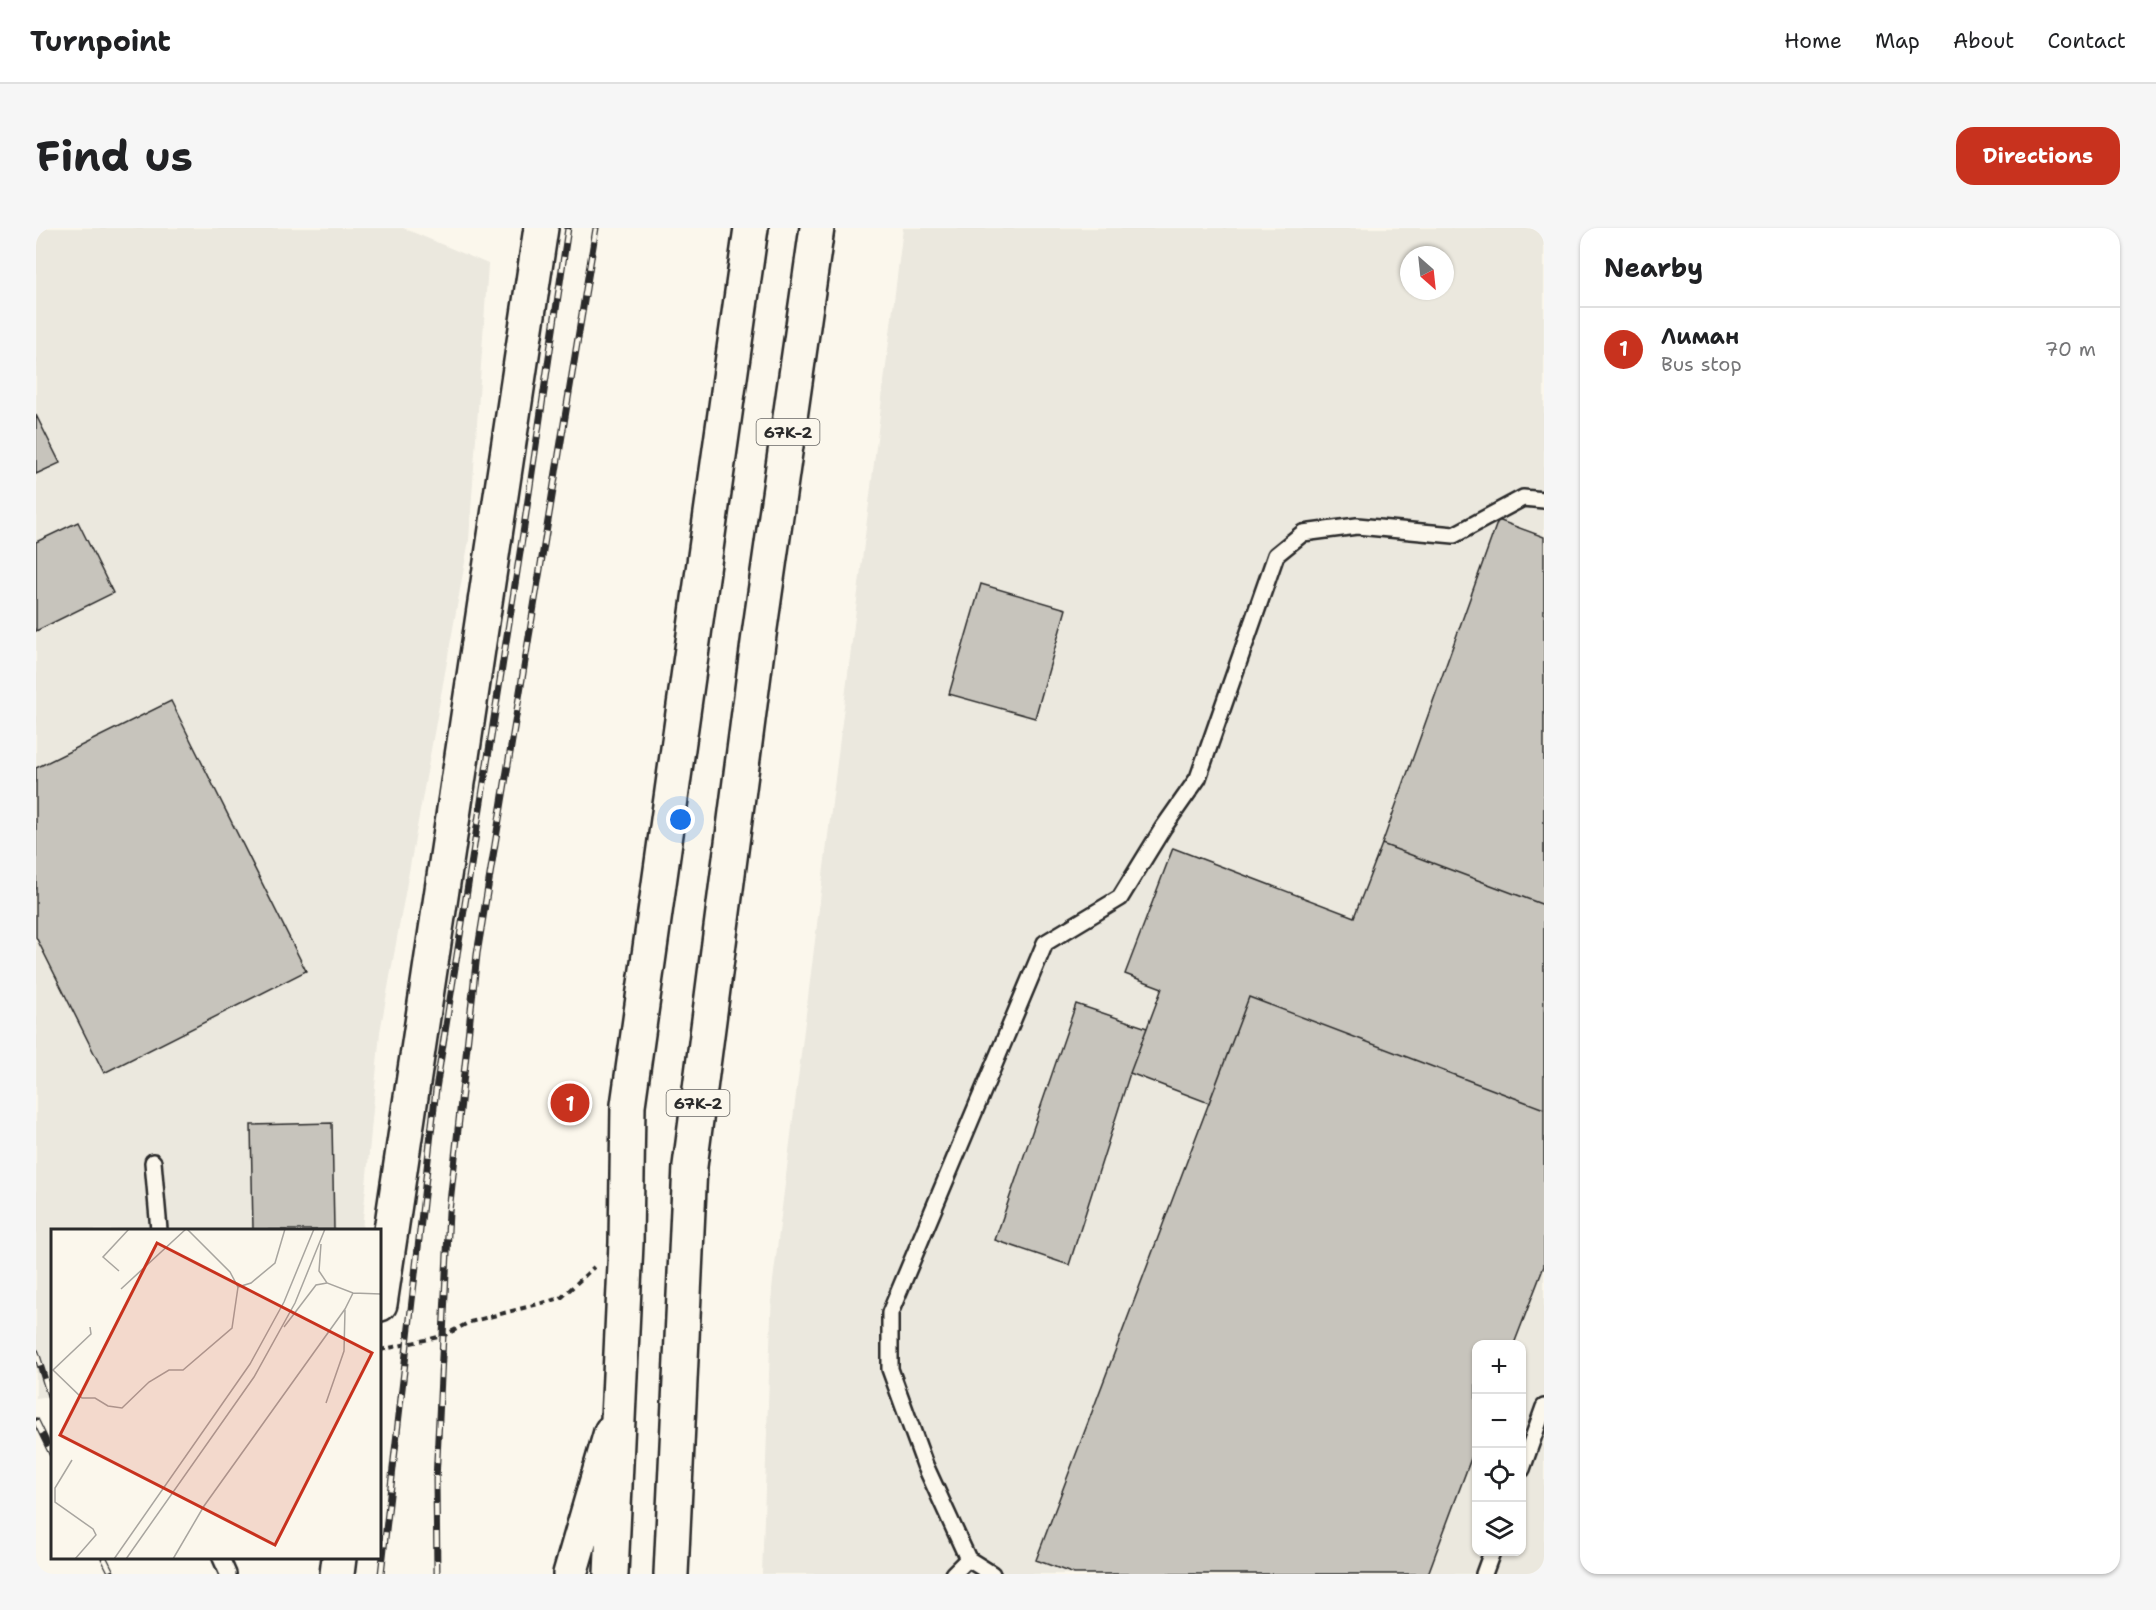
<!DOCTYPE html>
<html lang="en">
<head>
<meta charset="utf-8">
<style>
  :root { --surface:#fff; --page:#f6f6f6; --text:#202124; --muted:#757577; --line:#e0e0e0; --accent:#c8321e }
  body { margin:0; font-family:"Shantell Sans",sans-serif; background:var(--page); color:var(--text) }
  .controls { position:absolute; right:18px; bottom:18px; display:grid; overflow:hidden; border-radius:12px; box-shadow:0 2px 4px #0004 }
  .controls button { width:54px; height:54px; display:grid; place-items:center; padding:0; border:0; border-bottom:2px solid var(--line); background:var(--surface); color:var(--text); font:30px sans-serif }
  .compass { position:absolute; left:1364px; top:18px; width:54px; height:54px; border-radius:50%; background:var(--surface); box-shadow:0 2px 4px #0004; rotate:153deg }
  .you { position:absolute; left:645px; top:592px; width:21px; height:21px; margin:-15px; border:4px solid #fff; border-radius:50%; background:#1a73e8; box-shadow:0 0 0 9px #1a73e833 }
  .badge { display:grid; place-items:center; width:39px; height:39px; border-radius:50%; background:var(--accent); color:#fff; font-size:20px; font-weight:700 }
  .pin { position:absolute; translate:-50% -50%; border:3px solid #fff; box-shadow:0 2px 6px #0006 }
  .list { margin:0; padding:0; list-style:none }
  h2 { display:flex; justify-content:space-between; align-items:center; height:78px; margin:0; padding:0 24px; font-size:26px }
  h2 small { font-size:20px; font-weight:400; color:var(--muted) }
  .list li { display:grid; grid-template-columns:39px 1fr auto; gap:18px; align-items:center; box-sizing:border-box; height:84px; padding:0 24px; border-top:2px solid var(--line) }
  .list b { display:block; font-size:22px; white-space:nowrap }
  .list p { margin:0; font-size:20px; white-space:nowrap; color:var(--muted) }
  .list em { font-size:20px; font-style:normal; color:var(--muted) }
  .icon { flex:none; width:33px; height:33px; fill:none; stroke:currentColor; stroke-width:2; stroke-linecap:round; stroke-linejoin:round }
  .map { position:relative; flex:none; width:1508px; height:1346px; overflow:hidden; border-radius:18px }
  header { display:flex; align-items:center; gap:36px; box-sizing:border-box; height:84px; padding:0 30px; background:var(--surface); border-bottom:2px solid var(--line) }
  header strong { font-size:28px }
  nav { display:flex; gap:33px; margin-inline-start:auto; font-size:21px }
  .intro { display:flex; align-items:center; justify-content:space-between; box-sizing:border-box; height:144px; padding:0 36px }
  h1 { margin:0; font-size:42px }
  .button { padding:15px 27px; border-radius:18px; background:var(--accent); color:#fff; font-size:21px; font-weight:700 }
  main { display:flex; gap:36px; padding:0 36px }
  aside { flex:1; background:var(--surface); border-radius:18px; box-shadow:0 2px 4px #0004 }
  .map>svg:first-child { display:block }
  .built { fill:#ebe8de; fill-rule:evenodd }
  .building { fill:#c7c4bc; stroke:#2b2b2b; stroke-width:1.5 }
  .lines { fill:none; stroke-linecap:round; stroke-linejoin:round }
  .lane-casing { stroke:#2b2b2b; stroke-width:20 }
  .secondary-casing { stroke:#2b2b2b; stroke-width:38 }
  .highway-casing { stroke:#2b2b2b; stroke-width:38 }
  .path { stroke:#2b2b2b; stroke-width:4; stroke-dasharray:6 4.5; stroke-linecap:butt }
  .lane { stroke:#fbf7ec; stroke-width:15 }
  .secondary { stroke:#fbf7ec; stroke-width:33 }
  .highway { stroke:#fbf7ec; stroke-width:33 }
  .rail-casing { stroke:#2b2b2b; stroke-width:7 }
  .rail { stroke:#fbf7ec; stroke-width:4.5; stroke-dasharray:14; stroke-linecap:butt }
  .labels { text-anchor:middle; stroke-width:5; stroke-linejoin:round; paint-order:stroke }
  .shield { fill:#fbf7ec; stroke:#696865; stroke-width:1.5 }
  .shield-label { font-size:16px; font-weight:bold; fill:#2b2b2b }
  .inset-road { fill:none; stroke:#a8a59f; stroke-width:1.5 }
  .view { fill:#c8321e; fill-opacity:0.15; stroke:#c8321e; stroke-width:3 }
  .inset-edge { fill:none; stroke:#2b2b2b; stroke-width:3 }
</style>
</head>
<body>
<header>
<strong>Turnpoint</strong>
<nav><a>Home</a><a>Map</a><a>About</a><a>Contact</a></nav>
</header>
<div class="intro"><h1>Find us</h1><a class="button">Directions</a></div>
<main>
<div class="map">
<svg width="1508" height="1346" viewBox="0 0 1508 1346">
  <rect width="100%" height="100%" fill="#fbf7ec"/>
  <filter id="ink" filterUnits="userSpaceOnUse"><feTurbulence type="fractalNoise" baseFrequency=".0167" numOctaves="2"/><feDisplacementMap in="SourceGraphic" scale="12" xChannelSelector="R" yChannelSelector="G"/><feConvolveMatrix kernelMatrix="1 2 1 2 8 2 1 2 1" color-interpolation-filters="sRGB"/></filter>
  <g filter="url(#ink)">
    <path class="built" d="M0,0H367L452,36L433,312L344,804L326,1002H16V1168L0,1170Z
      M867,0H1508V1346H726L736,1061ZM1373,27H1409V63H1373ZM1440,1116H1486V1324H1440Z"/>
    <path class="building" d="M0,187L24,235L0,246Z
      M1462,292L1508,309V677L1346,616Z
      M42,294L77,365L0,403V314Z
      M945,356L1030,381L999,490L913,466Z
      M135,473L270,743L68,845L0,709V540Z
      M1346,616L1508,677V881L1213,769L1173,875L1094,845L1126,760L1089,746L1137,620L1318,689Z
      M1213,769L1508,881V1038L1478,1116H1440V1217L1392,1346H1038L1000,1332Z
      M1040,776L1111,800L1094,845L1033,1037L959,1012Z
      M296,895L298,1002H217L215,897Z"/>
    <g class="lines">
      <g class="lane-casing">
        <path id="lane" d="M117,934L123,1002
          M1486,1241L1508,1179
          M185,1330L192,1346
          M932,1331L889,1237L854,1141V1085L1009,715L1084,670L1127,600L1162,550L1240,327L1267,305L1321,298L1418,307L1487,270L1508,272
          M917,1346L932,1331L956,1346
          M1448,1346L1456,1324"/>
      </g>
      <g class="secondary-casing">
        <path id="secondary" d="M344,1076L505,0
          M301,1346L303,1330
          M534,1346L575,1204"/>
      </g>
      <g class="highway-casing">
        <path id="highway" d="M575,1346L590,1015L592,877L715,0
          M635,1346L654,938L723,407L781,0"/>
      </g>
      <path class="path" d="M344,1122L407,1108L434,1094L525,1070L558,1039"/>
      <use href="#lane" class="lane"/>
      <use href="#secondary" class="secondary"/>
      <use href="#highway" class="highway"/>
      <g class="rail-casing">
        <path id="rail" d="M0,1124L16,1174
          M0,1193L16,1226
          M68,1330L76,1346
          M345,1346L400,861L488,299L532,0
          M401,1346L400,1252L413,984L441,726L560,0"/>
      </g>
      <use href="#rail" class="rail"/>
    </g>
  </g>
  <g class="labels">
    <g class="shield">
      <rect x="720.5" y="191" width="63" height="26" rx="4.5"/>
      <rect x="630.5" y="862" width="63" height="26" rx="4.5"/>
    </g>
    <g class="shield-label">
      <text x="752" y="210">67К-2</text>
      <text x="662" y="881">67К-2</text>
    </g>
  </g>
  <g transform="translate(15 1001)">
    <rect width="330" height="330" fill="#fbf7ec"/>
    <path class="inset-road" d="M136,0L179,43L187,58L200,54L224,34L234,0M270,15L268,42L276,54L302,64L330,65M68,42L52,28L78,0M70,60L135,0M39,98L40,105L2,141L31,169H44L57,177L71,179L98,153L118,141H132L181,99L187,58M233,98L265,56L276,54M275,174L293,122L294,81M21,231L4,259V273L42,300L45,306L24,330M63,330L199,135L233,73L263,0M75,330L203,148L244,74L274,0M122,330L153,277L294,80L302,64"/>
    <path class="view" d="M106,14L321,124L224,316L9,206Z"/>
    <rect width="330" height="330" class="inset-edge"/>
  </g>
</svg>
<div class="controls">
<button>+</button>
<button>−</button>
<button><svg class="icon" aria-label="locate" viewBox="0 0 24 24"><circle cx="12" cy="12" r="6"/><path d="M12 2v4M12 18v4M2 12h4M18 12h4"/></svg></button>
<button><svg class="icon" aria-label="layers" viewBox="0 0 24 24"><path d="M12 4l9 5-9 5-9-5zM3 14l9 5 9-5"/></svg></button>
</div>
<svg class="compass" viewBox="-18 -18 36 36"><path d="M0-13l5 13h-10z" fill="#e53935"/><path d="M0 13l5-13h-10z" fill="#757577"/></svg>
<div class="you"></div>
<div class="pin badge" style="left:534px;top:875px">1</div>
</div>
<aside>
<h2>Nearby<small></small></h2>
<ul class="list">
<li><span class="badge">1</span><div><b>Лиман</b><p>Bus stop</p></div><em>70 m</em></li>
</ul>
</aside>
</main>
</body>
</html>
